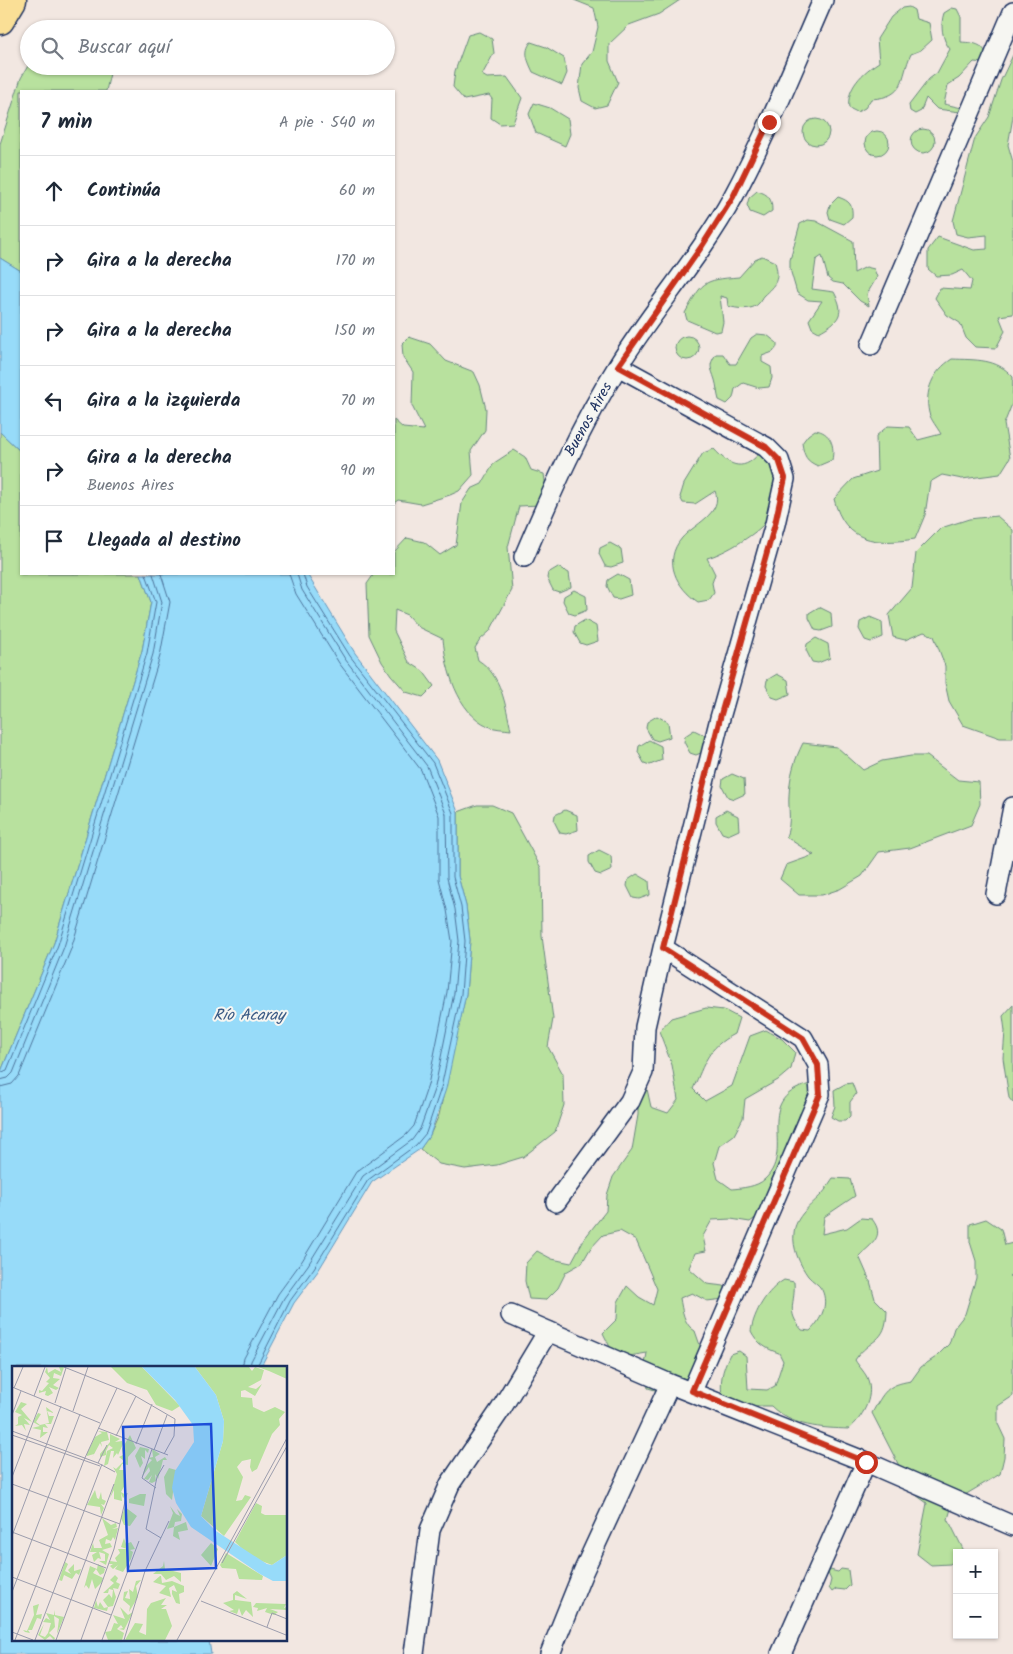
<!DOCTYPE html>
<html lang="es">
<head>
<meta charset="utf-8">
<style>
  :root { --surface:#fff; --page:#f2f2f3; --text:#1f2937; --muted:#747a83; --line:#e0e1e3 }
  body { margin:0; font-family:Kalam,sans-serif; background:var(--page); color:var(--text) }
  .controls { position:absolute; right:15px; bottom:15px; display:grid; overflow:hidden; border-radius:0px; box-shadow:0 1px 4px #0004 }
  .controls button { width:45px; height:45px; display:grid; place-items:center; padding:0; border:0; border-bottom:1px solid var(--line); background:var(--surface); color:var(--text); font:25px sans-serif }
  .stop { position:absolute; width:15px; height:15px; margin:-11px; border:4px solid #c8321e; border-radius:50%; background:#fff }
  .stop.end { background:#c8321e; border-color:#fff; box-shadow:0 1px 5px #0008 }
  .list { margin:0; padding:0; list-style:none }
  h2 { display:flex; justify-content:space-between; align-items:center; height:65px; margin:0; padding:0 20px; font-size:21px }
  h2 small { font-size:16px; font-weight:400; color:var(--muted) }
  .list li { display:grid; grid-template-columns:32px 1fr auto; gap:15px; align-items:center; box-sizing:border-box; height:70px; padding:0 20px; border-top:1px solid var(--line) }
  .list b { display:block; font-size:19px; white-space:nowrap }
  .list p { margin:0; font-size:16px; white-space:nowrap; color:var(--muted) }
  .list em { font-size:16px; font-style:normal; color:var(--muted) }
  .icon { flex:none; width:28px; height:28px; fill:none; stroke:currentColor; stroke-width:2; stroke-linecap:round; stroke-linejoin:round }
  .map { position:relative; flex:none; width:1013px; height:1654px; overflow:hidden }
  .search { position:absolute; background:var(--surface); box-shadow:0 1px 4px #0004; left:20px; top:20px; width:375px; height:55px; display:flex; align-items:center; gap:12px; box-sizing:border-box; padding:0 18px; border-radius:28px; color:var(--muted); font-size:19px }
  .panel { position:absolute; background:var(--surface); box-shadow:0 1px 4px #0004; left:20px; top:90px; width:375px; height:485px; border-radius:0px }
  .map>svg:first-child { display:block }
  .green { fill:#b8e19e; stroke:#6a887e }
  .water { fill:#97dbf9; stroke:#6596bb }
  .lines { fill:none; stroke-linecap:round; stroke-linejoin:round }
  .shore { stroke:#4d749c; stroke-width:1 }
  .minor-casing { stroke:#1b2f5e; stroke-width:22 }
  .trunk-casing { stroke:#1b2f5e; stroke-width:31 }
  .minor { stroke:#f6f6f2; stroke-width:19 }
  .trunk { stroke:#fadf96; stroke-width:28 }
  .route { stroke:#c8321e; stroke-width:6 }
  .labels { text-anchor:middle; stroke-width:4; stroke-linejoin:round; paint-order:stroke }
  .street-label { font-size:15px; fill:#1b2f5e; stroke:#f6f6f2 }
  .water-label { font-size:16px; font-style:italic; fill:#3a5a85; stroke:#f6f6f2 }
  .inset-road { fill:none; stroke:#9c9dad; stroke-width:1 }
  .view { fill:#1d4ed8; fill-opacity:0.15; stroke:#1d4ed8; stroke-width:2.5 }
  .inset-edge { fill:none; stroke:#1b2f5e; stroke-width:2.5 }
</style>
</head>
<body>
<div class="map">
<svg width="1013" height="1654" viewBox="0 0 1013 1654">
  <rect width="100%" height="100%" fill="#f2e7e1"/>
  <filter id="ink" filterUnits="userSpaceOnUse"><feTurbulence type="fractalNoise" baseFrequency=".02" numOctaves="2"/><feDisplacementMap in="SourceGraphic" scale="10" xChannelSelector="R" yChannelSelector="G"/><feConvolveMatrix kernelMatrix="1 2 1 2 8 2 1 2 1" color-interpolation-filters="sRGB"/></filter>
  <g filter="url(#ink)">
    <path class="green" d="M574,0H680L659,14L629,25L609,44V61L618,82L607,105L595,108L582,101L579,88L582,64L592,52L598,27L594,8Z
      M909,7L914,10L916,19L929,23L932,40L921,50L911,54C900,78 907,97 871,99L865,108L857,112L849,108C846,88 863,72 879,62L877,39L891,17L902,8Z
      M952,8L957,9L961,17V42C976,43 985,44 988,60L985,63L974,62L959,78L948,85L944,104L962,108L960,112L937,109L926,98L921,111L915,114L910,111L909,105L929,79L937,73L950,49C942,40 940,24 944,13Z
      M479,32L492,39L494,53L482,75L487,78L507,77L522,98L513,123L500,124L491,118L492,99L489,95L464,100L453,87L455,71L468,35Z
      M531,42L546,47L564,58L567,73L562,85L533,72C528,61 523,52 531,42Z
      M1013,55V117L1008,145L1013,162V314L999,316L1005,331L996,348L975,347L966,338L960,323L947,315L935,298L940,288L970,290L972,281L963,270L952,275L936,276L928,269V250L938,237L974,250L987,249V235L968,237L956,234L953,221L975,138L989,117L1001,80Z
      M29,64V66H109L111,69L106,91H21V271L0,258V144L21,78Z
      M534,103L550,108L568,119L570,134L565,146L536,133L529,114Z
      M803 132a13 13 0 1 1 26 0a13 13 0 1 1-26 0Z
      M911 141a12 12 0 1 1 24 0a12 12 0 1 1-24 0Z
      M865 143a12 12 0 1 1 24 0a12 12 0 1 1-24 0Z
      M757,191C769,194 772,199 772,211L763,217L750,212L747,205L749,198Z
      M838,197C850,201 853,205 852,217L844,224L830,219L828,212L830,205Z
      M808,220L816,221L853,241L854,273L866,267L874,269L877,277L867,294L869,306L860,301L843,284L833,282L828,278L822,256L816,260L812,289L834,292C846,314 839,321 819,332L812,328L809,320L822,301L808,300L797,293L790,269V260L800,224Z
      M762,256L775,262C780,280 776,284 763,296C761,298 761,301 759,303C753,311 737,309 728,306L727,298L720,296L723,322L721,331L715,332L687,320L685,313C703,282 701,280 739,277L755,259Z
      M757,334L767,335L777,343V347L773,352L762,356V362L771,367L772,378L769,387L759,388L743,383L735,389L733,398L727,404L719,400C717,394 717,386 715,380C711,367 708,366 716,354H723L730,364H736L751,338Z
      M675 348a12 12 0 1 1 24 0a12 12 0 1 1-24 0Z
      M409,337L430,344L446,361L474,372L480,385L486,409L485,430L471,451L473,475L459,491L450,495L421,504L398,500L394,503V420L403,428L424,430L412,406L413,372L403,357L402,344Z
      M952,359C975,360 997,358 1013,377L1012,404L1004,424L1010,458L1000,474L962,479L942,475L930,482L925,515L915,539C876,545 845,543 834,499L853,479L877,471L876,436L888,426L909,427L918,440L941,434C937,427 931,420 929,413C924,391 933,371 952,359Z
      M815,430C831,432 835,446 832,460L818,466C806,461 804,456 802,443L808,435Z
      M0,432L21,452V574H141L151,602L142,651L54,943L0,1074Z
      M714,449C731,468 745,472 761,451L782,460C779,475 777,503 770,516C762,532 723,554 707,558L715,574L712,583L714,593L709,600L698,602C677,588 662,561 682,538C693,525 724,513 715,491L695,504L683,503L680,497L684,484L703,453Z
      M514,450L525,457L531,470L544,474L546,488L540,505L519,506L508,547L512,590L490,631L480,640L475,648L478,660C502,675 505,705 511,730C504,729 494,729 488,726C457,712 446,669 443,639L418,627L407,615L395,610L394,631L409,662L423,671L434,686L423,697L406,692L391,675L382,662L369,635L367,584L374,574H394V552L407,538L424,542L440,555L456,545L462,503L471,489L482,484L494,463Z
      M997,516L1013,530V738H1000L963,725L949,701L945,683V666L934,636L924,632L905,640L893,637L889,615L912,588L916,553L941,528L969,519Z
      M610,543L621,549L623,563L611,567L605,566L599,554L600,548Z
      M558,567L569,573L571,587L559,592L553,590L547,578L548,573Z
      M618,574L629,580L631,595L619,599L613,598L607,586L608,580Z
      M574,590L586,596L587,610L575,615L569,613L563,601L564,596Z
      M819,607L831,613L832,627L821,631L815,630L809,618V613Z
      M870,617L882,622L883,637L871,642L865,640L859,629L860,622Z
      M585,620L596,626L598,641L586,645L580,643L574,632L575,626Z
      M816,638L828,644L830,658L818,663L812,662L806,650L807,644Z
      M777,674L788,680L790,694L778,699L772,697L766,686L767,680Z
      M657,716L668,722L670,737L658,741L652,739L646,728L647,722Z
      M694,730L706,736L708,750L696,755L690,753L684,742L685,736Z
      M649,740L661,746L662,760L650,765L644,763L638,752L639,746Z
      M803,743L837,747L863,770L882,761L911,756H927L958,780L979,782L980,804L971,825L910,848L879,852L862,876L840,889L822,895H799L780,879L786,865L814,855L786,837C792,820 788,812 789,795C790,775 794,761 803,743Z
      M732,774L744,779L745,794L734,799L728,797L722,786L723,779Z
      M477,805H492L511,813L541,868L542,936L553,1019L548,1047L563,1074L564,1105L555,1132L523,1157L497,1165L465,1169L439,1164L420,1149L430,1135L439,1115L466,994L470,940L466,906L458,876V812Z
      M565,810L577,815L578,830L566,834L560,833L554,821L555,815Z
      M726,810L738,816L739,830L728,835L722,833L716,822V816Z
      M599,850L611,856L612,870L601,875L595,873L589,862V856Z
      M637,874L649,881L650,895L639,899L633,898L627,886L628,880Z
      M1013,1005V1103L1009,1098L1003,1058L1005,1031L1003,1016Z
      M706,1008L724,1010L739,1018L734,1034C707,1048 705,1063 693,1089L705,1101L732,1086L750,1036L766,1030L782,1039L795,1052L791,1069L778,1080L745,1099L743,1118L734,1135L719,1146L714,1163L718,1179L732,1189C742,1188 757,1187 765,1179C797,1149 748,1096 815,1083L813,1101L800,1113L794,1130L795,1146L766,1210L750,1222L731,1219L712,1220L703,1236L706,1251L695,1253L689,1268L707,1284L724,1286L733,1298L707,1301L692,1293L680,1298C682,1310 684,1325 695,1331L701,1348L697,1382L665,1393L648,1388L644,1370L647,1353L629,1356L611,1349L603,1333L617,1319L618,1302L627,1286L639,1297L653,1305L657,1289L636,1240L620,1231L603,1235L590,1249L582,1263L566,1272L558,1288L546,1300L529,1299L525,1281L526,1263L537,1251L552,1259L571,1263L584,1239L606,1211L607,1195L613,1177L632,1150L638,1115V1087L647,1072V1089L651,1107L668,1113L678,1100L672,1065L659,1031L671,1018Z
      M852,1083L856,1094L850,1102V1116L845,1121H838L831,1117L835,1106L834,1090L845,1084Z
      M833,1178L850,1179L855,1196L824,1217L822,1234L847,1228L861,1218L872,1219C886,1237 871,1244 859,1256L870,1281L875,1299L887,1311C886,1345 870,1337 855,1360C859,1367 866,1373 868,1380C874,1398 862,1418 849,1429C821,1428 792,1427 771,1406H758L751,1411L723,1401C719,1383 722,1370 730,1354L739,1351L746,1356L748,1389L767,1390L775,1386L783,1361L779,1353C766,1349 757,1343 751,1331C754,1312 767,1290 784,1280L794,1282C796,1304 785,1310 802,1330L810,1331C821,1320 829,1305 822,1290C819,1284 812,1281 808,1276C800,1265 792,1248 794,1233C795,1217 811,1205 822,1194C826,1190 829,1183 833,1178Z
      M986,1219L1001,1229L1005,1245L1013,1243V1273L1009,1276L1013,1277V1396L998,1406V1424L1005,1439L1004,1457L1000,1474L953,1502L948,1519L964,1551L957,1553V1558L950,1564L931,1565L917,1554L927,1503L913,1493L872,1413C884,1392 886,1385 911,1381L921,1367L936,1357L949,1344L954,1328L965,1314L976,1278V1261L970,1242V1224Z
      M841,1569L848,1570L850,1585L845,1590L836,1589L832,1592L829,1588L831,1580L828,1573L830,1570L838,1572Z"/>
    <path class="water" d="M0,258L21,271V452L0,432Z
      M141,574H307L355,653L437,760L458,812V876L466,906L470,940L466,994L446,1089L430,1135L420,1149L372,1182L318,1271L294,1303L260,1368H14V1640H209L211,1654H0V1074L54,943L142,651L151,602Z"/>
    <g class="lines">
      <path class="shore" d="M0,1073L7,1070L58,945L147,653L156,602L146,574
        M0,1080L8,1078L13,1073L64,947L153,654L162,602L153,574
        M0,1087L12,1084L19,1076L71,949L160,656L170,602L161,574
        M242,1368L244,1358L278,1294L302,1261L356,1172L406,1135L414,1126L428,1085L447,992L452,941L447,910L439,879V816L421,770L339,663L296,594L289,574
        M250,1368L251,1361L284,1298L308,1265L363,1176L412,1140L420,1129L435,1087L454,993L459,941L455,909L447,878L446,814L427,766L345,659L302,590L297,574
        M256,1368L290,1301L314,1268L368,1180L416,1145L426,1133L441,1088L461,994L465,941L461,907L453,877V813L433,763L350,656L307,587L303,574"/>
      <g class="minor-casing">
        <path id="minor" d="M871,345L1013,12
          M524,557C552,491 580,427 618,366C654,308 700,257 733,197C767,134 794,66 823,0
          M996,894L1013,807
          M663,948L803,1038L818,1065L820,1094L692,1391
          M556,1202L630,1101L643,1072L645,1027L663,948L720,718L775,524L785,479L779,460L766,447L618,366
          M511,1315L670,1384L866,1462L1013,1526
          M414,1654L430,1530L450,1484L501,1409L548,1331
          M550,1654L583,1572L670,1384
          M781,1654L866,1462"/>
      </g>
      <g class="trunk-casing">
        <path id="trunk" d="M0,20L12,0"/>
      </g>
      <use href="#minor" class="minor"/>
      <use href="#trunk" class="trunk"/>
    </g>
  </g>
  <g class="lines" filter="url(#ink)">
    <path class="route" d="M769,122L733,197L702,246L618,366L766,447L779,460L785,478L775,524L720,718L663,948L803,1038L818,1065L820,1094L692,1391L866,1462"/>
  </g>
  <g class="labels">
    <g class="street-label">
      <text transform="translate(588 419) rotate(-61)" y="5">Buenos Aires</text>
    </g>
    <g class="water-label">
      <text x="249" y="1020">Río Acaray</text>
    </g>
  </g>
  <g transform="translate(12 1366)">
    <rect width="275" height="275" fill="#f2e7e1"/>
    <path d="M35,1L36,7L43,3L49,6L47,1H52L49,10L42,7L41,12L48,13L41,19L47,22L44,24L37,21L41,27L36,30L33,29L34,25L27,27V24L30,25L37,17L34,16L38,12L33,6ZM99,1H130L168,40L160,45L144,39L135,24L115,17ZM183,1H237L240,5L243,1L252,4L249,14L236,21L244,23L250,18L243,30L233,24L229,25V31L240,32L241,41L252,46L263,41L273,46L267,53L268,59L260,68L245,103L240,106L238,101L239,93L230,95L225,101L231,111L224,135L230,134L233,129L239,131L212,170L189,150L211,75L212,55L204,29ZM246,1H275V13L257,5ZM9,36L15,38L9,43L20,56L12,52L18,59L12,58L14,65L10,59L3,60L6,58V51L10,49L3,46ZM34,41L42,47L35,45L37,50H42L39,58H33L36,62L31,61V66H36L28,72L29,64L20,62L28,60L21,56L26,47L29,48L24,56L28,59L37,57ZM86,65L95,66L97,74L89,76L90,81L88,77L80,92L82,88L75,90V87L83,71L90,67ZM98,68L108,73L103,76L110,75L111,78L106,89L105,87L101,92L102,85H99L96,98L92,100L95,85L101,82L97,79L94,85V89L88,91V88L98,76ZM118,69L124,82L116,91V99L110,98L107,104H113L114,117L109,126L114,129L111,132L109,127L110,135L102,133V124L98,132L105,108L101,101L104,103L112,95L107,91L111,89L110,83ZM128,81L137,83L136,87L133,84V93L129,90L131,97L128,102L123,90ZM140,83L148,88L143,91L145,96L153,91L155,94H151L146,113L143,108L144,115L140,117L137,116L140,109L136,114L132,113L138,105L137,101L130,111L133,101L140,94L136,92L141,91ZM157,102L164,104L160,134L154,128L152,111ZM83,124L85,132L87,133L89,126L90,133L94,135L92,139L89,138L92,142L89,149L88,141L75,139ZM128,128H134L132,140L117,137V133ZM244,137L250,140L249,147L253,149H275V189L260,199L239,191L223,176ZM158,140L164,148L168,150L165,143L170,148L169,155L163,156L162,161L174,156L176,164L166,166L168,174L161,170L162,161L155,163L161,147ZM113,141L125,150L118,160L112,159L109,152ZM90,152L99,159L104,157L105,161L100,163L106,162L103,174L101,171L99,175L94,173L93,178L98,177L100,181L90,184L97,188L94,199L87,195H93V188L87,186L89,193L86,192L82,196L80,189L85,186H78L81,177L82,182H90L87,174L96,169ZM112,172L114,178L119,176L123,183L118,184L121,186L119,193L111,206L103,203L106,199L101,203L98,200L101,198H97L98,195L105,196L103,192L108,187L106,183H115L109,181ZM199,177L206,183L199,200L189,189ZM214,187L251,210L250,214L227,213L224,203L210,202L208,199ZM152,195L153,203L169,207V216L162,210L154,214L149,208H141L151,200ZM53,196L56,198L53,205L59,208L56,204L62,198V205L69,203L67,209L64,207L60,213L52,209L50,215L47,214ZM86,198L93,203L92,207L88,209L84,203L81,207L91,212L90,216L83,223L80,213L77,223L74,219L72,222L78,200L85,203ZM103,209L106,212L104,216L108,218L106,223L101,222L104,231L101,240L96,241L95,245L82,242L84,234L86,241L88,236L92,242L96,241L91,234L97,228L100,232L101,224L97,223L96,227H91L102,217L98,214ZM148,210H149L150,217L160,215L172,220V226L167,228L168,238L164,237L160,228V224L165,226L162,219L157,222L159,231L147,227L154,220L141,216ZM129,214L124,220L126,231L117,246L118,240L111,234L112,226L116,225L113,232L118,233L117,223L121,226L124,215ZM225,225L235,233L223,229V234L239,236L241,251L234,244L230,250L227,242L225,248L217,245L222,244L211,237L221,234V228ZM154,232L149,239H155L149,243H154L160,260L153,274H113L123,257L131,258L127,266L134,269L135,243L139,237ZM244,237L274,238L272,242L275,241V244L258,243L266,246L262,249L253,246L255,242L245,245L246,242L241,241ZM27,238L24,249L30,248L29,253L25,252L20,264H16L18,267L13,266L11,264L15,265L22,249L21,240ZM108,241L116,249L121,246L112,264L107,263L111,262L109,259L105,263L112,267L110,274H89H96L93,266L99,265L102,257L106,258L101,249L113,253ZM43,244V249L52,251L45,268L47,253L42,250L43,261L37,267L43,272L42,274L38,270L33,274L26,269L32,258L28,269L33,271L36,267L39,257L31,256L34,252L38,254L34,247L42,249Z" fill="#b8e19e"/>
    <path d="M130,1H183L204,29L212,55L211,75L189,150L204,165L255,198L260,199L275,189V215H261L248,208L179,161L164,137L160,122L163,105L182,76L181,59L163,34Z" fill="#97dbf9"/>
    <path class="inset-road" d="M52,1L120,28L163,53L162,70L152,88M0,21L88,57M2,22L11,1M22,30L33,1M43,37L54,2M61,45L76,1M0,49L9,25M86,62L156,89M0,65L86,97L103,106M0,69L88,100M104,70L124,30M124,78L140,38M140,83L130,112L144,122M142,84L155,49M86,97L95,79M0,111L30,33M0,118L108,158M0,166L94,202M0,170L49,40M149,172L134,163L145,111L152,99M210,197L275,80M0,211L99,249M0,226L68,48M189,235L274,269M255,261L260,247L275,253M0,266L21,274M3,274L72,94L105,22M23,274L90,98M44,274L102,118M69,274L102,183L115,127M90,274L127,175M112,274L133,205L157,155M165,274L275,72"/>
    <path class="view" d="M199,58L204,202L116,205L111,61Z"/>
    <rect width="275" height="275" class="inset-edge"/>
  </g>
</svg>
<div class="controls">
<button>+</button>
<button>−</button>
</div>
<div class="stop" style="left:866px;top:1462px"></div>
<div class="stop end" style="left:769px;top:122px"></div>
<div class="search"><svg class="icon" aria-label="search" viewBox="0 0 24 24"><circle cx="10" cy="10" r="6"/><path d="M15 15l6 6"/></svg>Buscar aquí</div>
<section class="panel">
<h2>7 min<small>A pie · 540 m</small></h2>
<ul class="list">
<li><svg class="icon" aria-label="ahead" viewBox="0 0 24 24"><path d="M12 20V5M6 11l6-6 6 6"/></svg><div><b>Continúa</b></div><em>60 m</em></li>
<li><svg class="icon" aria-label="right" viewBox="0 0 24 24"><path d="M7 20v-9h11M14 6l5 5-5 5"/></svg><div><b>Gira a la derecha</b></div><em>170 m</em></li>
<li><svg class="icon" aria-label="right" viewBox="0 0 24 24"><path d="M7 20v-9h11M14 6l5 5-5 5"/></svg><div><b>Gira a la derecha</b></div><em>150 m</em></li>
<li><svg class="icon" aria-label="left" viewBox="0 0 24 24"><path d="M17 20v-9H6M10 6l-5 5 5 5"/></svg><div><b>Gira a la izquierda</b></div><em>70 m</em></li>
<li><svg class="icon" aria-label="right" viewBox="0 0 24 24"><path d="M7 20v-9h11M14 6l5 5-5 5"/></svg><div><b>Gira a la derecha</b><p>Buenos Aires</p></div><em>90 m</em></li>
<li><svg class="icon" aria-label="arrive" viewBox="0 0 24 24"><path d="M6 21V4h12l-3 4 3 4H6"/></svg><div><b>Llegada al destino</b></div></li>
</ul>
</section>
</div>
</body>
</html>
